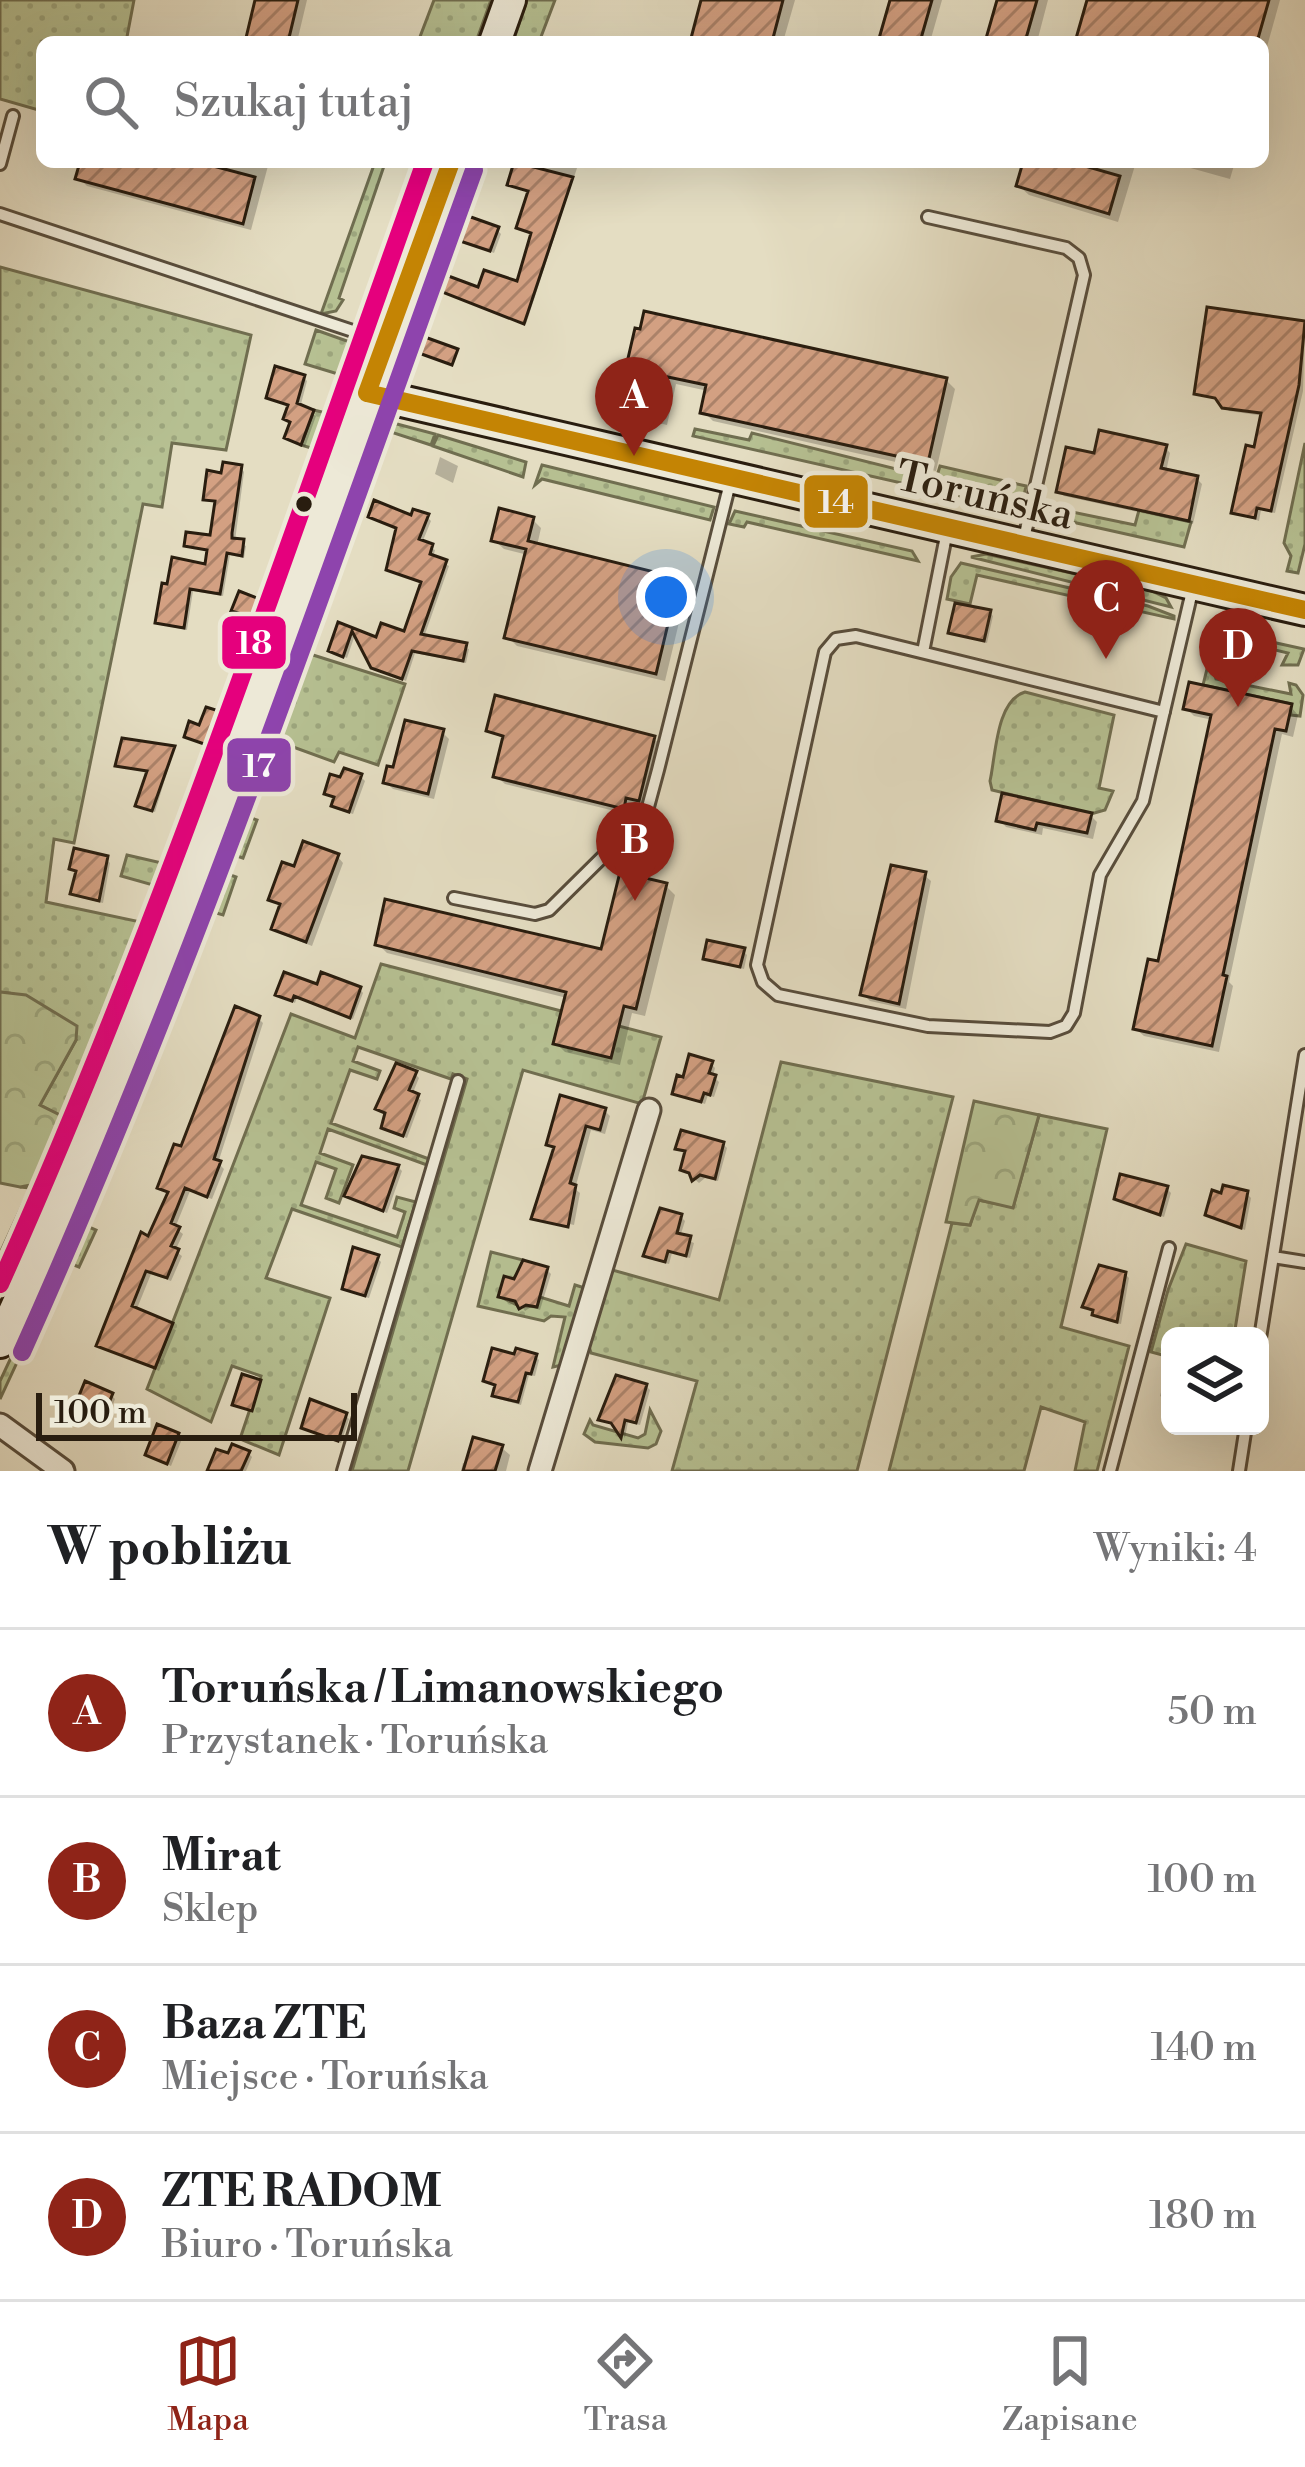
<!DOCTYPE html>
<html lang="pl">
<head>
<meta charset="utf-8">
<style>
  :root { --surface:#fff; --page:#f6f6f6; --text:#202124; --muted:#757577; --line:#e0e0e0; --accent:#8f2418 }
  body { margin:0; font-family:"Libre Bodoni",serif; background:var(--page); color:var(--text) }
  .controls { position:absolute; right:36px; bottom:36px; display:grid; overflow:hidden; border-radius:18px; box-shadow:0 12px 48px #0002 }
  .controls button { width:108px; height:108px; display:grid; place-items:center; padding:0; border:0; border-bottom:3px solid var(--line); background:var(--surface); color:var(--text); font:60px sans-serif }
  .scale { position:absolute; left:36px; bottom:30px; width:321px; box-sizing:border-box; padding-left:12px; border:6px solid #291d0f; border-top:0; font-size:33px; line-height:42px; white-space:nowrap; color:#291d0f; -webkit-text-stroke:9px #ede9d7; paint-order:stroke }
  .you { position:absolute; left:666px; top:597px; width:42px; height:42px; margin:-30px; border:9px solid #fff; border-radius:50%; background:#1a73e8; box-shadow:0 0 0 18px #1a73e833 }
  .badge { display:grid; place-items:center; width:78px; height:78px; border-radius:50%; background:var(--accent); color:#fff; font-size:39px; font-weight:700 }
  .pin { position:absolute; translate:-50% -99px; filter:drop-shadow(0 3px 6px #0008) }
  .pin::after { content:''; position:absolute; top:63px; width:42px; height:36px; background:inherit; clip-path:polygon(0 0,100% 0,50% 100%) }
  .list { margin:0; padding:0; list-style:none }
  h2 { display:flex; justify-content:space-between; align-items:center; height:156px; margin:0; padding:0 48px; font-size:51px }
  h2 small { font-size:39px; font-weight:400; color:var(--muted) }
  .list li { display:grid; grid-template-columns:78px 1fr auto; gap:36px; align-items:center; box-sizing:border-box; height:168px; padding:0 48px; border-top:3px solid var(--line) }
  .list b { display:block; font-size:45px; white-space:nowrap }
  .list p { margin:0; font-size:39px; white-space:nowrap; color:var(--muted) }
  .list em { font-size:39px; font-style:normal; color:var(--muted) }
  .icon { flex:none; width:66px; height:66px; fill:none; stroke:currentColor; stroke-width:2; stroke-linecap:round; stroke-linejoin:round }
  .map { position:relative; flex:none; width:1305px; height:1471px; overflow:hidden }
  .search { position:absolute; background:var(--surface); box-shadow:0 12px 48px #0002; left:36px; right:36px; top:36px; height:132px; display:flex; align-items:center; gap:30px; box-sizing:border-box; padding:0 42px; border-radius:18px; color:var(--muted); font-size:45px }
  .sheet { height:828px; background:var(--surface) }
  nav { display:flex; justify-content:space-around; align-items:center; box-sizing:border-box; height:168px; border-top:3px solid var(--line); background:var(--surface); font-size:33px; color:var(--muted) }
  nav a { display:grid; justify-items:center; gap:6px }
  nav .on { color:var(--accent) }
  .map>svg:first-child { display:block }
  .grass { fill:url(#grass-dots); stroke:#706e50; stroke-width:3 }
  .forest { fill:url(#forest-crowns); stroke:#706e50; stroke-width:3 }
  .shadow { fill:#0003 }
  .building { fill:url(#building-hatch); stroke:#291d0f; stroke-width:3 }
  .lines { fill:none; stroke-linecap:round; stroke-linejoin:round }
  .lane-casing { stroke:#584d3c; stroke-width:16 }
  .street-casing { stroke:#584d3c; stroke-width:27 }
  .secondary-casing { stroke:#291d0f; stroke-width:36 }
  .lane { stroke:#ede9d7; stroke-width:10 }
  .street { stroke:#ede9d7; stroke-width:21 }
  .secondary { stroke:#ede9d7; stroke-width:30 }
  .bus-1-casing { stroke:#ede9d7; stroke-width:27 }
  .bus-2-casing { stroke:#ede9d7; stroke-width:27 }
  .bus-3-casing { stroke:#ede9d7; stroke-width:27 }
  .bus-1 { stroke:#c48404; stroke-width:18 }
  .bus-2 { stroke:#8e44ad; stroke-width:18 }
  .bus-3 { stroke:#e5007d; stroke-width:18 }
  .bus-dot { fill:#291d0f; stroke:#ede9d7; stroke-width:4.5 }
  .labels { text-anchor:middle; stroke-width:12; stroke-linejoin:round; paint-order:stroke }
  .street-label { font-size:42px; fill:#291d0f; stroke:#ede9d7 }
  .line-badge { stroke:#ede9d7; stroke-width:4.5 }
  .badge-label { font-size:33px; text-anchor:middle; font-weight:bold; fill:#fff }
</style>
</head>
<body>
<div class="map">
<svg width="1305" height="1471" viewBox="0 0 1305 1471">
  <defs>
    <pattern id="grass-dots" width="8" height="8" patternUnits="userSpaceOnUse" patternTransform="scale(3)"><rect width="8" height="8" fill="#b6c092"/><path d="M2 2h.1M6 6h.1" fill="none" stroke="#9ca57d" stroke-width="1.8" stroke-linecap="round"/></pattern>
    <pattern id="forest-crowns" width="20" height="18" patternUnits="userSpaceOnUse" patternTransform="scale(3)"><rect width="20" height="18" fill="#b6c092"/><path d="M2 6a3 3 0 1 1 6 0M12 15a3 3 0 1 1 6 0" fill="none" stroke="#9ca57d"/></pattern>
    <pattern id="building-hatch" width="6" height="6" patternUnits="userSpaceOnUse" patternTransform="scale(3)"><rect width="6" height="6" fill="#d3a082"/><path d="M-1 1l2-2M0 6l6-6M5 7l2-2" fill="none" stroke="#ab8269"/></pattern>
  </defs>
  <rect width="100%" height="100%" fill="#e4ddc2"/>
  <filter id="stains"><feTurbulence type="fractalNoise" baseFrequency=".00167" numOctaves="4"/><feColorMatrix values="0 0 0 0 .2 0 0 0 0 .09 0 0 0 0 .02 0 0 0 .5 -.17"/></filter>
  <radialGradient id="worn" r=".72"><stop offset=".6" stop-color="#630" stop-opacity="0"/><stop offset="1" stop-color="#630" stop-opacity=".3"/></radialGradient>
  <path class="grass" d="M0,0H134L126,42H42V111L0,99Z
    M434,0H491L476,42H418Z
    M527,0H555L539,42H513Z
    M375,162H434L435,166L432,170L385,163L339,298L343,300L336,311L321,314Z
    M0,267L251,335L226,450L172,443L162,507L143,504L74,843L54,839L46,902L155,925L105,1065L0,1294V1253L30,1188L20,1187L47,1182L76,1124L40,1105L76,1040C52,1016 35,994 0,992Z
    M316,330L361,346L357,366L321,451L301,445L314,410L334,415L348,377L305,364Z
    M397,424L435,434L431,445L382,429L351,510L345,507C356,478 362,426 397,424Z
    M695,429L749,440L752,433L936,479L940,466L1026,486L1021,510L693,436Z
    M438,435L526,462L523,477L433,446Z
    M1305,443V544L1298,573L1287,571L1291,556L1284,543Z
    M542,465L714,507L710,520L542,479L535,485Z
    M1043,506L1135,525L1139,510L1191,522L1184,547L1041,515Z
    M735,511L912,551L918,561L747,522L744,527L729,524Z
    M986,554L1152,591L1166,598L1171,607L971,557Z
    M961,563L1148,606L1174,616V619L977,575L970,604L947,599L951,577Z
    M1212,629L1304,649L1298,665H1282L1288,653L1229,639L1217,651L1206,649Z
    M294,649L405,684L378,765L339,752L334,762L274,740L259,778L248,775Z
    M1207,669L1213,670L1216,679L1291,694L1289,683L1296,685L1303,695L1300,716L1290,715L1291,704L1203,685Z
    M1025,692L1114,715L1099,788L1113,791L1105,810L1091,814L992,790L990,781C996,754 996,701 1025,692Z
    M243,793L252,796L245,816L257,820L243,858L222,851Z
    M127,855L175,866L167,889L121,876Z
    M216,870L236,877L223,915L213,912L190,975L180,971Z
    M381,964L661,1037L642,1104L523,1070L408,1471H352L467,1079L453,1074L451,1079L358,1047L353,1061L380,1071L377,1079L350,1070L331,1123L429,1159L427,1165L328,1129L320,1153L353,1165L339,1203L326,1198L336,1169L316,1162L301,1205L397,1237L405,1212L394,1208L397,1197L416,1202L402,1247L292,1209L266,1278L330,1298L279,1455L240,1439L261,1376L232,1366L211,1422L147,1389L291,1014L355,1038Z
    M781,1062L953,1097L857,1471H672L697,1381L591,1353L588,1343L609,1269L719,1300Z
    M1039,1115L1107,1129L1061,1327L1129,1346L1097,1471H1075L1085,1422L1041,1407L1024,1471H889L952,1223L970,1225L978,1200L1013,1207Z
    M75,1221L96,1230L79,1267L64,1261L0,1399V1381Z
    M1186,1244L1246,1261L1234,1336H1170V1357L1151,1352L1168,1290Z
    M491,1252L523,1260L519,1272L499,1296L517,1305L536,1307L540,1297L569,1306L575,1285L588,1289L562,1365L553,1367L565,1317L551,1316L544,1321L478,1306Z
    M650,1410L661,1431L656,1444L648,1448L595,1442L584,1434L590,1420L593,1425L638,1438L645,1434Z"/>
  <path class="forest" d="M0,992L26,995L77,1026L76,1040L40,1105L76,1123L47,1182L20,1187L0,1183Z
    M974,1101L1039,1115L1013,1208L979,1200L970,1225L946,1222Z"/>
  <path class="shadow" d="M258,0H307L297,42H249Z
    M704,0H795L783,42H693Z
    M894,0H942L930,42H882Z
    M1000,0H1048L1037,42H988Z
    M1090,0H1280L1263,61V42H1078Z
    M83,162H269L251,230L87,186L79,178Z
    M517,162H579L526,324L444,292L519,285L534,234L519,227L531,192L510,184Z
    M1026,162H1136L1118,222L1029,195L1019,186Z
    M1169,162H1235L1230,179Z
    M497,230L501,234L494,253L463,240Z
    M1209,310L1305,324L1303,391L1275,513L1261,510L1259,521L1234,512L1264,416L1229,411L1221,401L1197,393Z
    M623,370L946,380L955,389L936,471L713,421L704,412L708,391L676,384L667,425L624,415L615,406Z
    M303,377L307,381L300,408L316,416L305,447L287,438L292,424L291,406L269,397Z
    M1165,447L1170,453L1166,472L1197,479L1202,484L1193,524L1064,496L1059,491L1096,456Z
    M440,457L458,466L453,483L435,474Z
    M241,468L244,472L235,541L246,546L244,558L230,555L223,596L193,591L187,630L162,625L158,622L207,567L210,552L187,545L212,538L218,503L206,499Z
    M427,517L431,521L422,543L435,550L433,558L449,566L424,637L469,649L466,663L415,653L406,681L374,666L378,640L405,635L424,584L390,569L399,529L375,520Z
    M532,519L541,528L537,546L678,580L687,589L665,681L517,646L508,637L528,555L504,549L494,540Z
    M260,602L264,606L253,635L240,631L236,626L240,615L235,610Z
    M989,612L993,616L987,643L952,632Z
    M340,626L356,632L347,658L331,650Z
    M1291,707L1298,715L1293,737L1282,734L1229,982L1233,986L1219,1052L1144,1036L1136,1029L1160,965L1213,720L1194,716L1186,708Z
    M220,714L224,718L214,748L187,736Z
    M489,730L653,738L662,746L647,807L634,804L631,815L505,784L496,776L505,740Z
    M442,732L449,739L434,799L393,789L386,782L395,770Z
    M174,749L155,812L141,807L150,772L121,767Z
    M361,777L365,781L353,814L338,809L334,805L336,799L327,793Z
    M1090,815L1097,822L1093,839L1043,828L1042,835L1006,827L1000,820Z
    M338,857L343,863L312,946L281,934L275,928L282,907L272,899L296,870Z
    M106,859L110,863L103,903L78,897L74,893L78,873L73,868Z
    M924,875L931,881L906,1009L870,1001L863,994Z
    M666,886L675,895L645,1016L632,1013L620,1065L565,1052L556,1043L567,998L387,953L378,944L603,952Z
    M743,951L747,955L744,969L706,958Z
    M319,987L360,989L363,993L353,1019L297,997L295,1003L282,997Z
    M258,1018L263,1023L218,1163L224,1169L212,1199L190,1191L175,1228L183,1234L175,1251L182,1256L171,1281L151,1274L136,1311L176,1330L159,1371L99,1345L171,1194L161,1187Z
    M711,1064L715,1068L713,1076L719,1082L714,1097L708,1095L705,1104L675,1093L685,1080Z
    M415,1074L419,1078L412,1095L421,1100L407,1138L384,1127L388,1114L379,1109Z
    M604,1110L610,1116L605,1134L591,1130L575,1189L580,1193L574,1225L537,1217V1221L534,1218L556,1151L549,1144Z
    M723,1144L727,1148L718,1181L705,1178L699,1183L683,1169L687,1153L679,1148Z
    M398,1167L402,1171L387,1213L348,1196Z
    M1167,1189L1171,1193L1164,1217L1117,1198Z
    M1247,1194L1251,1198L1245,1230L1209,1214Z
    M681,1217L685,1221L680,1237L694,1243L690,1258L672,1253L669,1264L650,1259L646,1255Z
    M377,1258L381,1262L369,1298L349,1292L345,1288Z
    M547,1270L551,1274L540,1310L531,1307L525,1311L520,1304L502,1296L516,1283Z
    M1125,1274L1129,1278L1121,1324L1099,1318L1085,1307Z
    M535,1356L539,1360L535,1376L529,1375L521,1405L499,1399L495,1395L498,1386L486,1380L516,1358Z
    M1166,1373L1170,1374V1402L1160,1396Z
    M646,1386L650,1390L640,1425L628,1422L625,1438L617,1426L602,1419Z
    M111,1395L115,1399L106,1422L77,1407Z
    M345,1415L349,1419L341,1443L304,1427Z
    M178,1435L182,1439L171,1466L148,1454Z
    M475,1440L503,1449L510,1455L506,1471H461L463,1463L468,1464Z
    M218,1452L229,1456L248,1453L252,1457L246,1471H210Z"/>
  <path class="building" d="M255,0H298L288,42H245Z
    M701,0H783L772,42H690Z
    M890,0H932L920,42H878Z
    M997,0H1037L1025,42H985Z
    M1087,0H1269L1257,42H1075Z
    M80,162H198L255,177L243,224L75,179Z
    M514,162L573,177L524,324L437,290L443,274L478,287L484,270L517,281L531,233L516,228L528,191L507,185Z
    M1023,162H1071L1120,176L1109,214L1016,186Z
    M468,216L499,227L490,251L460,241Z
    M1207,307L1305,321L1299,385L1271,511L1257,508L1255,518L1231,513L1246,445L1254,447L1261,413L1222,408L1215,398L1194,394Z
    M644,311L947,378L928,463L700,413L706,385L668,377L659,417L612,407L621,366L626,367L635,328L640,329Z
    M422,336L458,349L452,365L416,352Z
    M275,366L305,375L297,403L314,410L301,445L284,438L290,422L283,419L288,405L266,398Z
    M1099,430L1167,445L1161,468L1198,476L1189,521L1056,492L1066,447L1094,453Z
    M223,462L242,465L232,533V538L244,539L242,556L227,553L220,594L190,589L184,628L155,623L162,583L167,584L172,557L205,564L207,550L184,546L186,532L210,535L215,501L203,500L207,470L221,473Z
    M374,500L411,515L413,509L429,514L419,539L433,544L430,554L447,560L421,634L467,643L463,661L412,651L402,679L371,668L352,631L343,657L328,651L338,622L376,637L381,623L404,631L421,582L386,570L396,528L368,517Z
    M499,508L534,517L528,541L679,578L656,674L504,638L526,549L491,541Z
    M239,591L262,600L249,633L233,627L238,613L231,611Z
    M955,603L991,610L984,641L948,633Z
    M1189,682L1292,704L1286,731L1275,729L1223,975L1227,976L1212,1046L1133,1029L1148,959L1158,961L1211,715L1183,709Z
    M495,695L655,736L639,801L626,798L624,809L493,777L503,736L486,731Z
    M206,707L222,712L210,746L184,737L189,721L199,725Z
    M405,720L444,729L428,794L383,783L387,766L393,767Z
    M122,738L175,746L152,811L135,806L147,771L115,766Z
    M344,768L362,774L349,812L331,806L334,797L324,794L330,774L340,777Z
    M1002,793L1092,813L1087,833L1037,823L1035,830L996,821Z
    M303,841L339,854L306,942L271,929L280,904L268,900L282,862L294,866Z
    M74,848L108,856L99,901L70,894L76,871L69,869Z
    M891,865L926,872L899,1004L860,995Z
    M620,872L667,883L636,1009L624,1006L611,1058L553,1044L566,992L375,945L385,899L601,949Z
    M707,940L745,948L740,967L703,959Z
    M284,972L317,984L321,972L361,987L350,1018L294,996L292,1001L275,995Z
    M235,1006L260,1016L214,1159L221,1161L207,1197L185,1188L171,1223L180,1227L171,1246L179,1249L167,1278L146,1271L132,1306L173,1323L155,1368L96,1346L141,1232L148,1236L168,1192L157,1188L174,1144L181,1146Z
    M689,1054L713,1061L709,1073L716,1075L710,1095L704,1093L701,1102L672,1094L677,1075L683,1077Z
    M396,1063L417,1071L409,1090L419,1094L403,1136L381,1128L385,1113L375,1109Z
    M560,1095L606,1108L600,1130L586,1126L570,1183L576,1185L568,1227L531,1219L554,1147L546,1145Z
    M681,1130L724,1142L715,1179L700,1175L692,1181L689,1173L680,1170L685,1151L675,1149Z
    M362,1156L399,1165L383,1211L344,1196Z
    M1120,1174L1168,1186L1160,1215L1114,1199Z
    M1223,1185L1248,1191L1241,1228L1205,1215L1212,1190L1221,1193Z
    M660,1208L682,1214L677,1233L691,1236L686,1256L668,1251L665,1262L643,1256Z
    M353,1247L379,1255L365,1296L342,1289Z
    M523,1260L548,1267L537,1307L526,1305L519,1309L515,1301L498,1297L504,1276L514,1279Z
    M1099,1265L1126,1272L1117,1322L1092,1315L1093,1310L1082,1307Z
    M492,1348L514,1354L516,1348L537,1354L531,1374L526,1373L518,1402L492,1396L495,1385L483,1381Z
    M242,1374L261,1380L252,1411L232,1405Z
    M616,1375L647,1384L636,1423L625,1420L621,1438L611,1423L598,1420Z
    M85,1381L113,1393L102,1420L74,1408Z
    M310,1399L347,1413L338,1441L301,1428Z
    M157,1424L179,1433L167,1464L145,1455Z
    M473,1437L503,1445L495,1471H463Z
    M232,1444L250,1451L241,1471H207L216,1449L228,1453Z"/>
  <g class="lines">
    <g class="lane-casing">
      <path id="lane" d="M0,164L13,116
        M0,214L383,341
        M928,217L1066,248L1079,258L1084,275L1023,543
        M923,652L947,531
        M1164,712L856,636L836,639L825,652L757,965L763,982L778,995L928,1026L1050,1032L1066,1026L1074,1013L1100,875L1143,801L1193,587
        M454,898L535,914L549,910L639,821L648,807L658,770L731,479
        M1273,1257L1305,1262
        M1260,1338L1305,1055
        M343,1471L458,1081
        M1110,1471L1169,1248
        M1239,1471L1246,1426"/>
    </g>
    <g class="street-casing">
      <path id="street" d="M0,1425L63,1471
        M540,1471L649,1110"/>
    </g>
    <g class="secondary-casing">
      <path id="secondary" d="M495,42L510,0
        M367,393L1305,610
        M0,1342C179,961 306,557 451,162"/>
    </g>
    <use href="#lane" class="lane"/>
    <use href="#street" class="street"/>
    <use href="#secondary" class="secondary"/>
    <g class="bus-1-casing">
      <path id="bus-1" d="M367,393L1305,610
        M367,393L451,162"/>
    </g>
    <g class="bus-2-casing">
      <path id="bus-2" d="M22,1352C195,967 330,567 474,170"/>
    </g>
    <g class="bus-3-casing">
      <path id="bus-3" d="M0,1284C164,919 290,538 425,162"/>
    </g>
    <use href="#bus-1" class="bus-1"/>
    <use href="#bus-2" class="bus-2"/>
    <use href="#bus-3" class="bus-3"/>
  </g>
  <circle class="bus-dot" cx="304" cy="504" r="10"/>
  <g class="labels">
    <g class="street-label">
      <text transform="translate(985 494) rotate(13)" y="15">Toruńska</text>
    </g>
  </g>
  <g class="line-badge">
    <rect x="802" y="473" width="68" height="57" rx="12" fill="#c48404"/>
    <rect x="220" y="614" width="68" height="57" rx="12" fill="#e5007d"/>
    <rect x="225" y="736" width="68" height="58" rx="12" fill="#8e44ad"/>
  </g>
  <g class="badge-label">
    <text x="836" y="513">14</text>
    <text x="254" y="654">18</text>
    <text x="259" y="777">17</text>
  </g>
  <rect width="100%" height="100%" filter="url(#stains)"/>
  <rect width="100%" height="100%" fill="url(#worn)"/>
</svg>
<div class="controls">
<button><svg class="icon" aria-label="layers" viewBox="0 0 24 24"><path d="M12 4l9 5-9 5-9-5zM3 14l9 5 9-5"/></svg></button>
</div>
<div class="scale">100 m</div>
<div class="you"></div>
<div class="pin badge" style="left:634px;top:456px">A</div>
<div class="pin badge" style="left:635px;top:901px">B</div>
<div class="pin badge" style="left:1106px;top:659px">C</div>
<div class="pin badge" style="left:1238px;top:707px">D</div>
<div class="search"><svg class="icon" aria-label="search" viewBox="0 0 24 24"><circle cx="10" cy="10" r="6"/><path d="M15 15l6 6"/></svg>Szukaj tutaj</div>
</div>
<section class="sheet">
<h2>W pobliżu<small>Wyniki: 4</small></h2>
<ul class="list">
<li><span class="badge">A</span><div><b>Toruńska / Limanowskiego</b><p>Przystanek · Toruńska</p></div><em>50 m</em></li>
<li><span class="badge">B</span><div><b>Mirat</b><p>Sklep</p></div><em>100 m</em></li>
<li><span class="badge">C</span><div><b>Baza ZTE</b><p>Miejsce · Toruńska</p></div><em>140 m</em></li>
<li><span class="badge">D</span><div><b>ZTE RADOM</b><p>Biuro · Toruńska</p></div><em>180 m</em></li>
</ul>
</section>
<nav>
<a class="on"><svg class="icon" aria-label="map" viewBox="0 0 24 24"><path d="M3 6l6-2 6 2 6-2v14l-6 2-6-2-6 2zM9 4v14M15 6v14"/></svg>Mapa</a>
<a><svg class="icon" aria-label="directions" viewBox="0 0 24 24"><path d="M12 3l9 9-9 9-9-9zM9 14v-3h6M13 9l2 2-2 2"/></svg>Trasa</a>
<a><svg class="icon" aria-label="saved" viewBox="0 0 24 24"><path d="M7 4h10v16l-5-4-5 4z"/></svg>Zapisane</a>
</nav>
</body>
</html>
